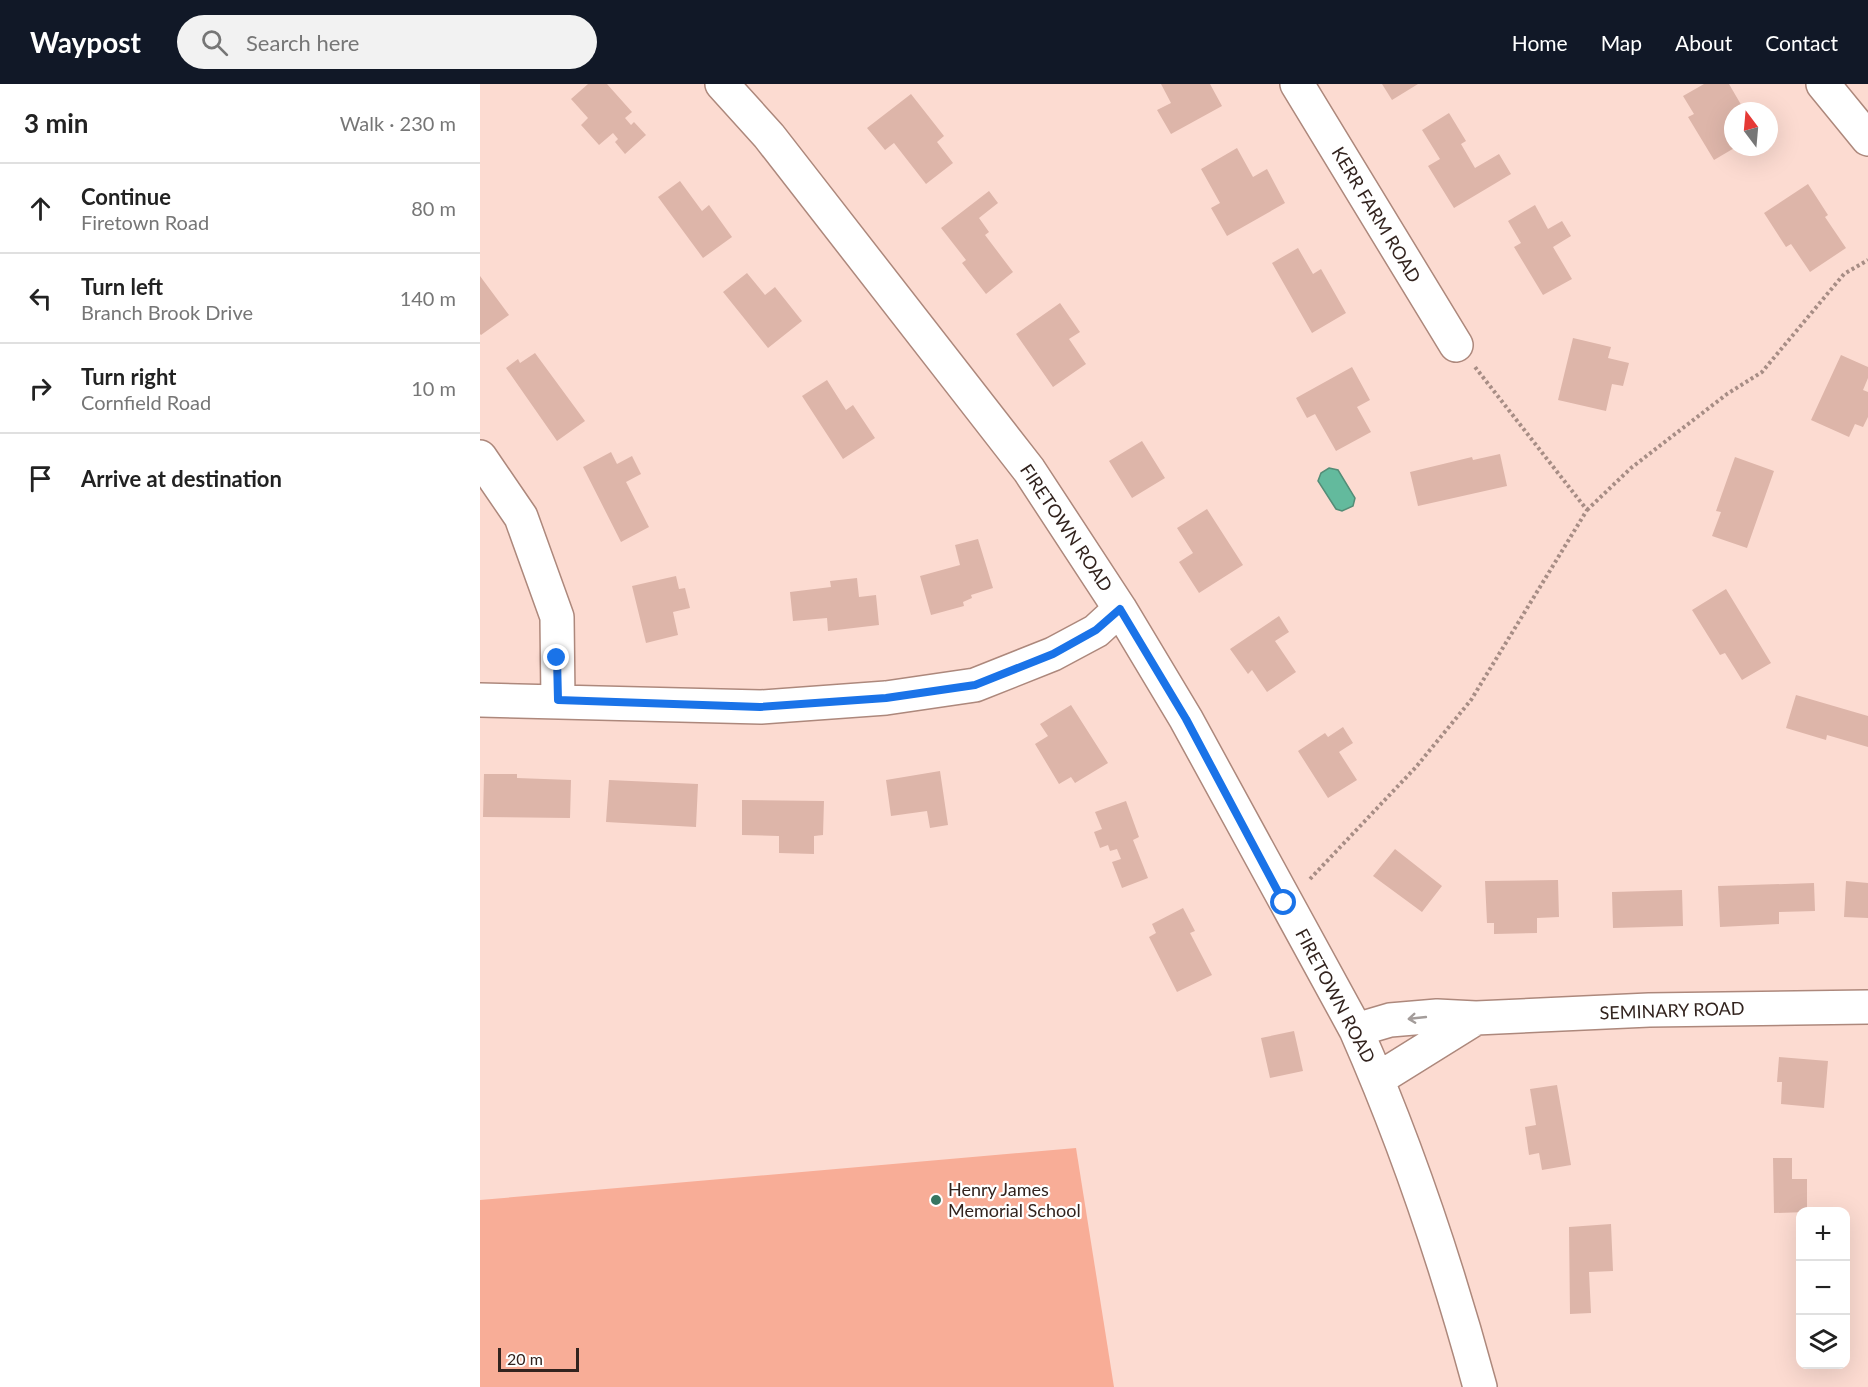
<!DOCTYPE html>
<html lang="en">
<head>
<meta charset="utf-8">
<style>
  :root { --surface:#fff; --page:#f2f2f2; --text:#222; --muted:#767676; --line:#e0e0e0; --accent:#111827 }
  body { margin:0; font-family:Lato,sans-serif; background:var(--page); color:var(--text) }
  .controls { position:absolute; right:18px; bottom:18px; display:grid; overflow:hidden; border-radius:12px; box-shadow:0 6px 24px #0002 }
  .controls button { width:54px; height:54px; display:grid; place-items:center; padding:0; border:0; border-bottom:2px solid var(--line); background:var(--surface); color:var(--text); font:30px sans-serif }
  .compass { position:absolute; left:1244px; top:18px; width:54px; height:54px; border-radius:50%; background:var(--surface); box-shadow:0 6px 24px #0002; rotate:344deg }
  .scale { position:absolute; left:18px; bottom:15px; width:81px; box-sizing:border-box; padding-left:6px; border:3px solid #32231e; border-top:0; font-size:16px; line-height:21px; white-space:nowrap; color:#32231e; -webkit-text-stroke:4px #fff; paint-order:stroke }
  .stop { position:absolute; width:18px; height:18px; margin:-14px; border:4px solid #1a73e8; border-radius:50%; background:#fff }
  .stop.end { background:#1a73e8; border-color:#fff; box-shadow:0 2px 6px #0008 }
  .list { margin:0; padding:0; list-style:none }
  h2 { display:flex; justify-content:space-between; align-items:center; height:78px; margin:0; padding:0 24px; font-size:26px }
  h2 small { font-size:20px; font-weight:400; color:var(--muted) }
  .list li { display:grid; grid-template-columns:39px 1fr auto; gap:18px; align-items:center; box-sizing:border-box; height:90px; padding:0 24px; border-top:2px solid var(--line) }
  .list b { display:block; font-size:22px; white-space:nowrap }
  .list p { margin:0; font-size:20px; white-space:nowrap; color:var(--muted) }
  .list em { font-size:20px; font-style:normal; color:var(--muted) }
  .icon { flex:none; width:33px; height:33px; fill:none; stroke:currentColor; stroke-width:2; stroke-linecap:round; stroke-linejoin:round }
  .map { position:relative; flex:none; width:1388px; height:1303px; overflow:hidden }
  header { display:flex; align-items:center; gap:36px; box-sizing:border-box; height:84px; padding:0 30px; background:var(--accent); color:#fff }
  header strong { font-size:28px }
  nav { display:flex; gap:33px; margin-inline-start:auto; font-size:21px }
  .search { width:420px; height:54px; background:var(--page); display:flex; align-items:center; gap:15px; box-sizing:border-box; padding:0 21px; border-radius:33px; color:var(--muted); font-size:22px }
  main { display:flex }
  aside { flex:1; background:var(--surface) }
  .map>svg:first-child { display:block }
  .green { fill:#f8ad97 }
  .water { fill:#63ba9d; stroke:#548d77; stroke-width:1.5 }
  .building { fill:#ddb5a9 }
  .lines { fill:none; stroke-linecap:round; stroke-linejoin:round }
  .minor-casing { stroke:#ad887c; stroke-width:36 }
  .path { stroke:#a78d85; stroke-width:4; stroke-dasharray:3 3; stroke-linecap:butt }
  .minor { stroke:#fff; stroke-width:33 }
  .oneway { stroke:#a39c9a }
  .route { stroke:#1a73e8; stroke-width:8 }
  .poi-dot { fill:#377561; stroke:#fff; stroke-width:2 }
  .labels { text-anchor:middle; stroke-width:4.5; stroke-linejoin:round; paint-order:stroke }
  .street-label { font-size:18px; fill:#32231e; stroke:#fff }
  .poi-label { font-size:18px; fill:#32231e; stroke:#fff; text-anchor:start }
</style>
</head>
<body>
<header>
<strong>Waypost</strong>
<div class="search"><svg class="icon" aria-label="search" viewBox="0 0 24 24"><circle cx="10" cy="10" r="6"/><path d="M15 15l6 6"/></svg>Search here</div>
<nav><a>Home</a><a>Map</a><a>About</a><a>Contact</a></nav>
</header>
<main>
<aside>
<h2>3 min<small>Walk · 230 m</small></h2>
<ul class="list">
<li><svg class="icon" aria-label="ahead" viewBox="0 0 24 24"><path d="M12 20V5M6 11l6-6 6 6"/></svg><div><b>Continue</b><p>Firetown Road</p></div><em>80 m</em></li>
<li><svg class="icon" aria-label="left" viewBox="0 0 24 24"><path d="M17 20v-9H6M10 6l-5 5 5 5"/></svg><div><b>Turn left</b><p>Branch Brook Drive</p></div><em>140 m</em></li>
<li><svg class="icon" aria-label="right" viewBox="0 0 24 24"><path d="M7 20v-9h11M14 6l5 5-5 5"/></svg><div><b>Turn right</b><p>Cornfield Road</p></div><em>10 m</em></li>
<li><svg class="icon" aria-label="arrive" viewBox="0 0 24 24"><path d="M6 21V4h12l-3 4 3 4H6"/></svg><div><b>Arrive at destination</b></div></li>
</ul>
</aside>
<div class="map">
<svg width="1388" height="1303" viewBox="0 0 1388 1303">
  <rect width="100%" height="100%" fill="#fcdbd1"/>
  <path class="green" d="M596,1064L634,1303H0V1116Z"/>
  <path class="water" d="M849,384L858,386L875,414L873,422L862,427L856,425L838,397L841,389Z"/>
  <path class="building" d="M108,0H127L152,28L145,34L151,41L154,38L166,51L145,70L135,58L138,55L133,49L119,61L101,41L108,34L91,15Z
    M681,0H730L742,22L691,50L677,26L691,19Z
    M902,0H938L912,16Z
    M1224,0H1249L1263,24L1250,31L1253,36V63H1256L1234,76L1208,33L1214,30L1203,12Z
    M431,10L464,52L457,58L473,79L446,100L414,59L405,66L387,44Z
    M969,29L986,57L981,60L995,84L1019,70L1031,90L974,124L948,82L960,75L942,46Z
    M757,64L773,93L787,85L805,119L747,152L731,124L740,119L721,85Z
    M200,97L222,127L229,121L252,153L223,174L178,113Z
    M1328,100L1348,131L1345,133L1366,164L1330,188L1311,160L1306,163L1284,129Z
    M509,107L518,119L499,134L509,148L505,151L533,188L506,210L482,179L486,176L461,144Z
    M1055,121L1068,145L1082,137L1091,152L1073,163L1092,195L1063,211L1034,163L1041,159L1028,137Z
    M818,164L833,190L841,185L866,229L832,249L792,179Z
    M267,189L285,211L295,203L322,237L288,264L243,208Z
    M0,192L29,231L1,251L0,250Z
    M580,219L600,248L589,255L606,280L573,303L536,250Z
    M1093,254L1131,263L1128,274L1149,279L1143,302L1132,300L1126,327L1078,316Z
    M55,269L105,337L77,357L26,284L38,275L40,279Z
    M1361,271L1388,283V294L1383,306L1388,308V333L1383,343L1375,340L1369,353L1331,336Z
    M872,283L890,316L877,323L891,348L856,367L835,330L827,334L816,314Z
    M347,296L366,326L373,321L395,354L363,375L322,312Z
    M662,357L685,394L652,414L629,377Z
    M131,368L137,380L152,372L161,390L146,398L169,443L141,458L103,383Z
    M1020,370L1027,402L938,422L930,388L992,373L993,376Z
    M1255,373L1294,387L1267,464L1232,452L1241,428L1236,427Z
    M727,425L763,481L719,509L699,478L713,469L697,444Z
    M498,455L513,504L491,511L492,514L483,518L484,522L451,531L440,492L480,481L475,461Z
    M196,492L199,505L205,504L210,524L193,528L198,551L166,559L152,502Z
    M377,494L379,513L396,511L399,541L348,547L347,534L313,537L310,508L351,503L350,497Z
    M1246,505L1291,579L1262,596L1245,569L1240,571L1212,526Z
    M799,532L809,548L795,557L816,588L787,608L772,586L768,590L750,565Z
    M1316,611L1388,632V663L1347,651L1346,656L1306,644Z
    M591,621L628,679L595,699L591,693L579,700L555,660L568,652L560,640Z
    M863,643L873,659L859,668L877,696L848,714L818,667L845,649L848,653Z
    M460,687L468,741L450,744L447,727L411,732L406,696Z
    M4,690H37V694L91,696L90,734L3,733Z
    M129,696L218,700L216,743L126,738Z
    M262,716L344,717L343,751L334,752V770L299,769V752L262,751Z
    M646,717L659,753L653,756L668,794L642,804L632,778L641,775L637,765L630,767L628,761L620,764L614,748L622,745L615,728Z
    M915,765L962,802L942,828L893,792Z
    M1078,796L1079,833L1057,834V849L1014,850V839H1007L1005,797Z
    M1366,797L1388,799V834L1364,833Z
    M1334,799L1335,827L1299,828V840L1240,843L1238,802Z
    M1202,806L1203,842L1133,844L1132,808Z
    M703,824L715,847L710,849L732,891L697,908L669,853L676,849L672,840Z
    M814,947L823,987L790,994L781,954Z
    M1299,973L1348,977L1344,1024L1301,1020L1302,998H1297Z
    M1077,1001L1091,1081L1062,1086L1059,1069L1049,1071L1045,1043L1056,1041L1050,1005Z
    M1293,1074H1312V1095H1327V1128L1294,1129Z
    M1131,1140L1133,1187L1109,1188L1111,1229L1090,1230L1089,1143Z"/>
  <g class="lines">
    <g class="minor-casing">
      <path id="minor" d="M242,0L289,52L549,386L640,525L706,635L876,946C927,1062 967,1181 1000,1303
        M817,0L976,261
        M1343,0L1388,55
        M0,373L41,433L77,533L78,616
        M0,616L281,623L406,614L495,601L573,570L616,547L640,525
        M876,946L910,936L957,932L996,934L1169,926L1388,923
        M898,995L996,934"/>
    </g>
    <path class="path" d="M1107,426L1151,384L1247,310L1282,288L1364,190L1388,176
      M830,795L936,683L991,616L1107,426L995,283"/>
    <use href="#minor" class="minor"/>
  </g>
  <defs><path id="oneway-shaft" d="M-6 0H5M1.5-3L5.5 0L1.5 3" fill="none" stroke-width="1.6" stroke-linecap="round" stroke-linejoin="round" transform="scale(1.5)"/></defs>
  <use class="oneway" href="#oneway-shaft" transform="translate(937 934) rotate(174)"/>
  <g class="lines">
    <path class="route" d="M77,574L78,616L280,623L406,614L495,601L573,570L616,546L640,525L706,635L804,819"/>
  </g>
  <circle class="poi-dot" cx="456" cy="1116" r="6"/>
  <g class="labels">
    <g class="street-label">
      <text transform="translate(896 131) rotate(59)" y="6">KERR FARM ROAD</text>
      <text transform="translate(586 444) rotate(56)" y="6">FIRETOWN ROAD</text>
      <text transform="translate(855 912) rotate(62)" y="6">FIRETOWN ROAD</text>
      <text transform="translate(1192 927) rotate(-2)" y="6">SEMINARY ROAD</text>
    </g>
    <g class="poi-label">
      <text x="468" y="1112">Henry James<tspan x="468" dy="21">Memorial School</tspan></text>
    </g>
  </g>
</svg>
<div class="controls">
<button>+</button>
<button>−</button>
<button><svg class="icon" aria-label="layers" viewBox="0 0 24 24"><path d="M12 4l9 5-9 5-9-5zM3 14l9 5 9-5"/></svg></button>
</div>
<svg class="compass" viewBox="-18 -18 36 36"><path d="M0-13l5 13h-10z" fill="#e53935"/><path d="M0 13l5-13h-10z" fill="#767676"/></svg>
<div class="scale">20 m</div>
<div class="stop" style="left:804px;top:819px"></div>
<div class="stop end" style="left:77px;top:574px"></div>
</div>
</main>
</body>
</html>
